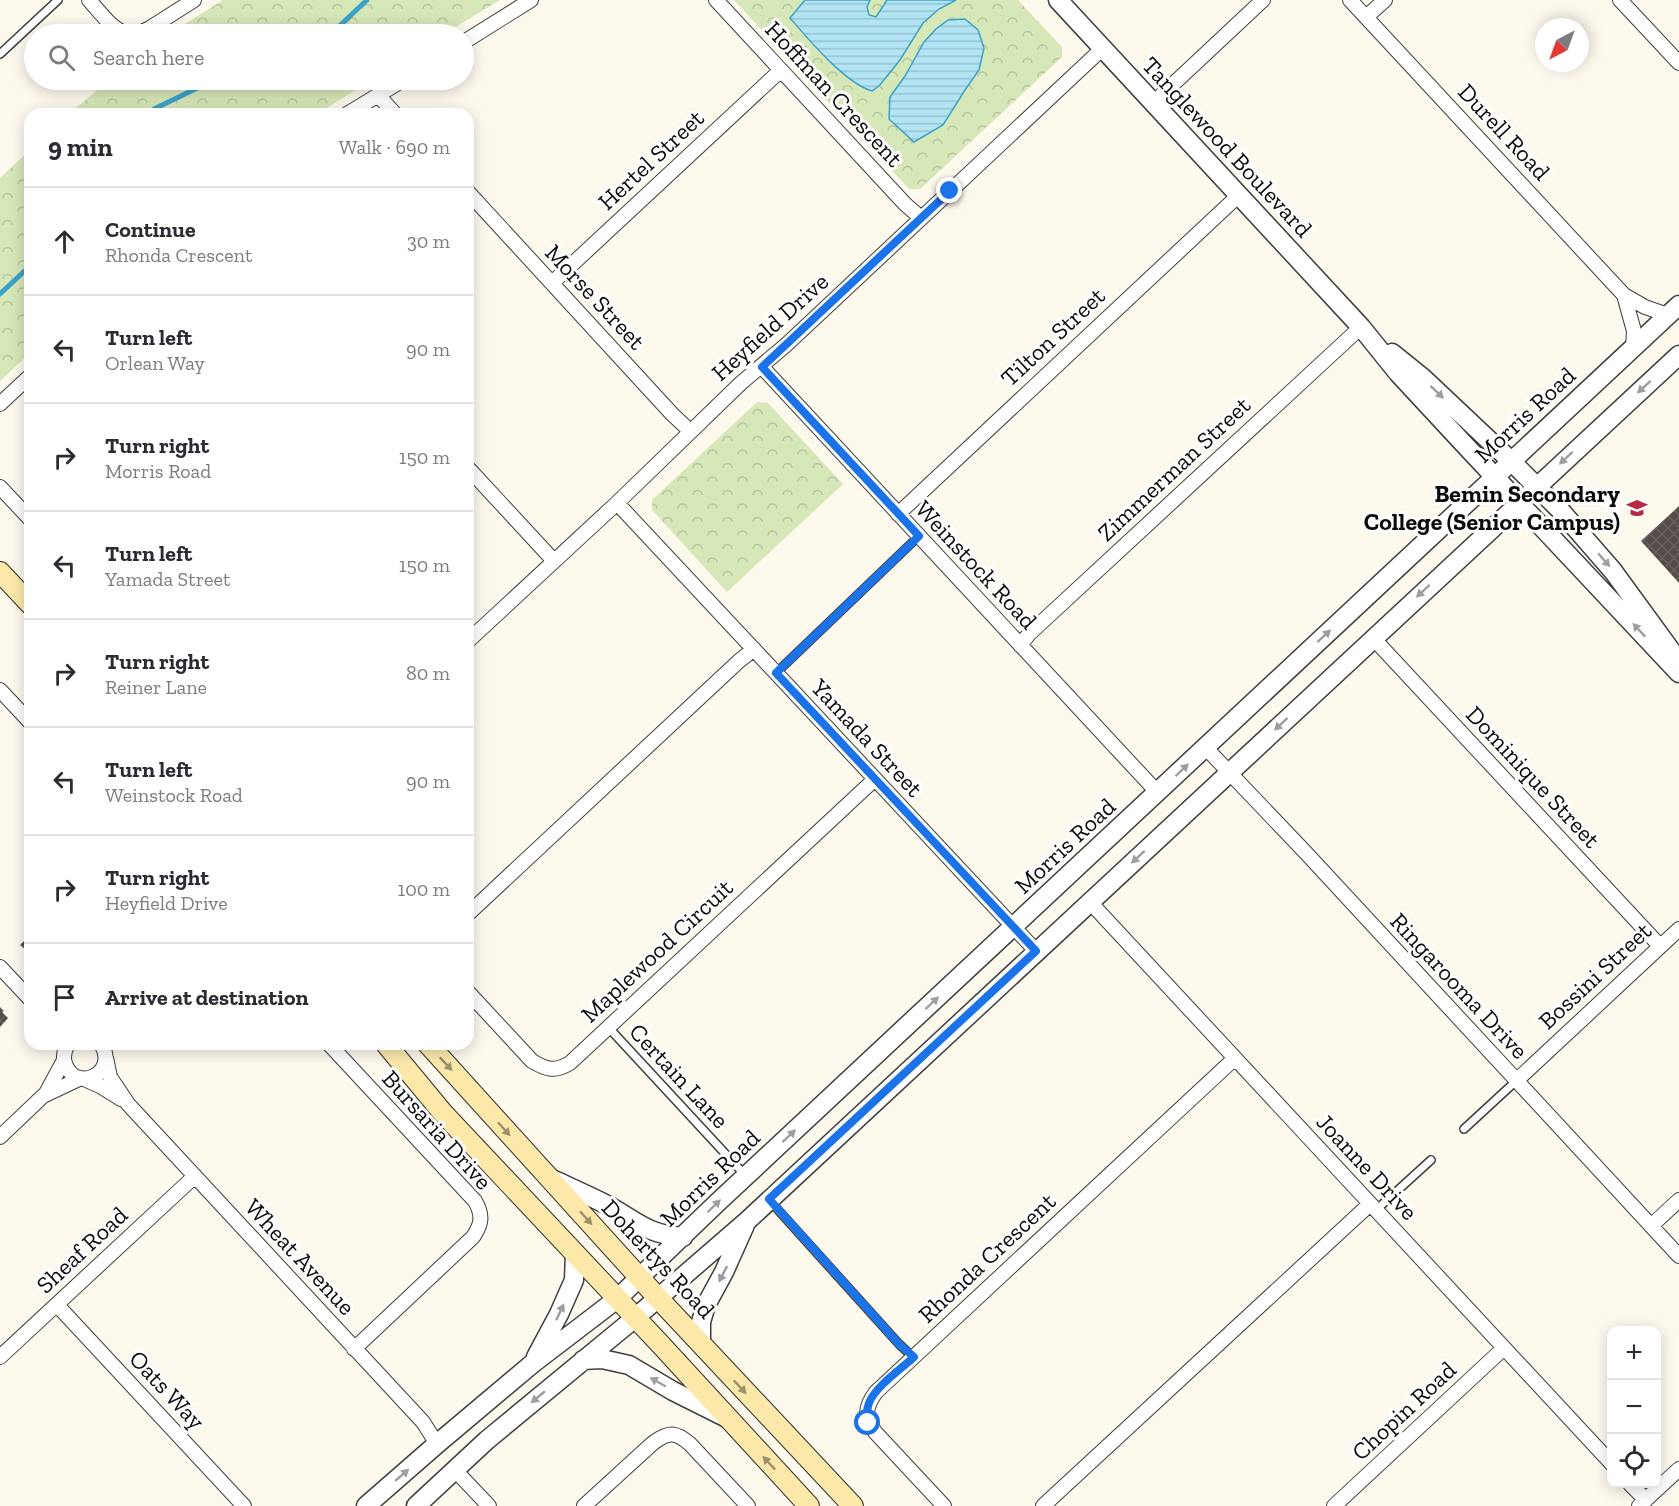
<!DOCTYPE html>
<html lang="en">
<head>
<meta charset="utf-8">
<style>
  :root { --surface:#fff; --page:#f2f2f3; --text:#2b2b33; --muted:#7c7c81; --line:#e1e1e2 }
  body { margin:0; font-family:"Zilla Slab",serif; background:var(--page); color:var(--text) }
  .controls { position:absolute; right:18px; bottom:18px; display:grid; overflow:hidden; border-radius:12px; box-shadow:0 3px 15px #0003 }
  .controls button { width:54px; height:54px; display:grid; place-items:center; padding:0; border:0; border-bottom:2px solid var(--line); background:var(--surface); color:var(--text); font:30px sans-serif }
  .compass { position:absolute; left:1535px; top:18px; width:54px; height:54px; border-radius:50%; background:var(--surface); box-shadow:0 3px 15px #0003; rotate:221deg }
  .stop { position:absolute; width:18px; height:18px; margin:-14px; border:4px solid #1a73e8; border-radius:50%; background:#fff }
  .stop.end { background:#1a73e8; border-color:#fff; box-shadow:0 2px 6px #0008 }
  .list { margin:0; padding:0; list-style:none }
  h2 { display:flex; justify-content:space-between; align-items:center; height:78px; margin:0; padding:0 24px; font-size:26px }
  h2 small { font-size:20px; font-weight:400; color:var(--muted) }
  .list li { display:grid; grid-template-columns:39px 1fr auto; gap:18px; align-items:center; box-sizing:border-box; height:108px; padding:0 24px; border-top:2px solid var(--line) }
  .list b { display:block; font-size:22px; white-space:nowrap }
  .list p { margin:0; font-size:20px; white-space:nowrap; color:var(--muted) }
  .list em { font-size:20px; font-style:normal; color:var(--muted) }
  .icon { flex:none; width:33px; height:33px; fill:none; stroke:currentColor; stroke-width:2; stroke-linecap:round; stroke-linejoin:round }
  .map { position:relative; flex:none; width:1679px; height:1506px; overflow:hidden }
  .search { position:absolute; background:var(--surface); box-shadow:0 3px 15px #0003; left:24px; top:24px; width:450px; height:66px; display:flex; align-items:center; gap:15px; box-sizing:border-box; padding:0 21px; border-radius:33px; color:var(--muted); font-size:22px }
  .panel { position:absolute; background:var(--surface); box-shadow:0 3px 15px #0003; left:24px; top:108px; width:450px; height:942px; border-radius:18px }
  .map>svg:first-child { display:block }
  .park { fill:url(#park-crowns) }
  .water { fill:url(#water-rules); stroke:#3ca2c9; stroke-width:1.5 }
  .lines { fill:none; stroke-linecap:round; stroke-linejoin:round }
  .stream { stroke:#3ca2c9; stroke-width:5 }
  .building { fill:url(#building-cross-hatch) }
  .service-casing { stroke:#3f3f3f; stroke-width:10 }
  .minor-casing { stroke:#3f3f3f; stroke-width:16 }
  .tertiary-casing { stroke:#3f3f3f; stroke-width:21 }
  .secondary-casing { stroke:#2e2e2e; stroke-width:22 }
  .service { stroke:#fff; stroke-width:7 }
  .minor { stroke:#fff; stroke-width:14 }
  .tertiary { stroke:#fff; stroke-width:18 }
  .secondary { stroke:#fce9aa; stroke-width:20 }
  .oneway { fill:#9e9e9e }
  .oneway2 { fill:#9c916b }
  .route { stroke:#1a73e8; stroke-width:8 }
  .labels { text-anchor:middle; stroke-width:6; stroke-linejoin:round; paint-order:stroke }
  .street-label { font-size:24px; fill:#0c0c0c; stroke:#fff }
  .poi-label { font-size:24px; font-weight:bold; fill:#0c0c0c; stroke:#fff; text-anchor:end }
</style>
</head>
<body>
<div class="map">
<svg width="1679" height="1506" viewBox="0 0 1679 1506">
  <defs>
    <pattern id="park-crowns" width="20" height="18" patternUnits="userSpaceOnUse" patternTransform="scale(1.5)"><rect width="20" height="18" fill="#d6e7b8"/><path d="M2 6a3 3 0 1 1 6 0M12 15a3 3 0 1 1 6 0" fill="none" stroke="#b6c59d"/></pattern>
    <pattern id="water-rules" width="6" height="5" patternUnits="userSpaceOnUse" patternTransform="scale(1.5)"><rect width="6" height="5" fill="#b3e4f4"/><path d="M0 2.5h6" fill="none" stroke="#99c2d0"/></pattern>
    <pattern id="building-cross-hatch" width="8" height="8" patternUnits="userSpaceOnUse" patternTransform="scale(1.5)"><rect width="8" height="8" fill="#554c49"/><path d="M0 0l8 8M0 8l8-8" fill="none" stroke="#68615f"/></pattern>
  </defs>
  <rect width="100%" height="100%" fill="#fef9ed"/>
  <path class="park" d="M223,0H500L444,34H169Z
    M734,0H1018L1062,47V57L920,189H909Z
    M109,80H372L317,114H69Z
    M30,150V353L0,381V178Z
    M757,402L768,403L843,484L727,592L652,510V500Z"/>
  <path class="water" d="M805,0H870L867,7L869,15L876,17L887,0H956L939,9L923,23L900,60L879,86L872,91C845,83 809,40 790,18Z
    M965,19L978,30L984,48L979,70L965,90L943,125L914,142L889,119L890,97L905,76L924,42L936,29L948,20Z"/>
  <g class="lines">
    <path class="stream" d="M331,34L367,0
      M150,114L154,109L214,80
      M0,294L30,266"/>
  </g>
  <path class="building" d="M1679,506V583L1641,541Z
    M30,935V960L25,955L28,952L20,945Z
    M0,1007L4,1011L2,1012L8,1018L0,1027Z"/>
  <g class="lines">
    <g class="service-casing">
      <path id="service" d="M0,54L58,0
        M776,673L919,536
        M608,1027L745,1175
        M1464,1129L1516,1081
        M770,1201L899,1344L913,1357
        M1376,1210L1431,1160"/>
    </g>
    <g class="minor-casing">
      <path id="minor" d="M89,0C100,12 112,30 128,34
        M716,0L905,204L921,218
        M1350,0L1624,295L1645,307L1668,315
        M1620,0L1679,63
        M1366,17L1385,0
        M138,34L150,28L194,0
        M464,42L531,0
        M378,95L395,114
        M1153,103L1263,0
        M347,114L403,80
        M468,192L672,414L690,431
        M552,283L781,70
        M1624,295L1634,331L1633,348
        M762,367L1158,793
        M0,404L30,376
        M468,468L554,561
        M0,487L30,519
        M617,503L1036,951
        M898,514L1239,195
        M1373,638L1660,946
        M468,641L617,503L741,383L786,345L1103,48
        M1020,645L1030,633L1361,327
        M0,690L30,722
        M1206,748L1307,854L1679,1256
        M1089,901L1612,1464
        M468,914L739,661L754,649
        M0,967L30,999
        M468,992L532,1061C547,1070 555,1072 570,1063L875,779
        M68,1044C64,1051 62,1058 66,1066C78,1093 119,1072 101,1044
        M329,1044L475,1201C483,1215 482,1224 473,1237L354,1349
        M106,1058L110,1077L128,1104L423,1422L437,1444
        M84,1079L100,1086L121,1099
        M1516,1081L1679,929
        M45,1095L64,1060
        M0,1137L43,1096L81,1078
        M1651,1226L1679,1200
        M57,1305L244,1506
        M0,1357L195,1176
        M455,1470L489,1506
        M1630,1484L1646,1500
        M584,1506L653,1443C669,1431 676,1432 690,1444L748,1506
        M944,1506L875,1432C864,1416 865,1407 876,1392L1235,1058
        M1043,1506L1370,1204
        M1334,1506L1504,1348
        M1639,1506L1679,1469"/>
    </g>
    <g class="tertiary-casing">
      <path id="tertiary" d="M1058,0L1361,327L1398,373L1462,442L1679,673
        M1392,353L1423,378L1511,461L1560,510L1613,571L1675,656
        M552,1179C571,1188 592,1197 611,1207C640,1224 648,1234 683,1237
        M701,1343V1322L706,1305L724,1272L745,1225
        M536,1357L559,1314L574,1280L575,1253
        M583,1360L602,1359L629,1365L673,1391L727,1418
        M366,1506L437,1444L532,1364L617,1299L717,1203L1679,305
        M416,1506L487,1440L635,1318L747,1221L1679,355"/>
    </g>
    <g class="secondary-casing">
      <path id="secondary" d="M0,572L30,604
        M386,1044L443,1113L662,1346L809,1506
        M428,1044L658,1298L853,1506"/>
    </g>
    <use href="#service" class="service"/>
    <use href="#minor" class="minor"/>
    <use href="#tertiary" class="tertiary"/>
    <use href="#secondary" class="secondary"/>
  </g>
  <defs><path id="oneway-solid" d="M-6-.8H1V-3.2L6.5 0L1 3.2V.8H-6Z" transform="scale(1.5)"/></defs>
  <g class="oneway">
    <use href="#oneway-solid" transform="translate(1644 387) rotate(138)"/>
    <use href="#oneway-solid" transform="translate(1437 392) rotate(43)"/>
    <use href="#oneway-solid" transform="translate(1566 458) rotate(137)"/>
    <use href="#oneway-solid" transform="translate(1604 560) rotate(49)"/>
    <use href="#oneway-solid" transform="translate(1423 591) rotate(137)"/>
    <use href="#oneway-solid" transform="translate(1639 630) rotate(-133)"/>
    <use href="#oneway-solid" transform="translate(1324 636) rotate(-43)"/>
    <use href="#oneway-solid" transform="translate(1281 724) rotate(137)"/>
    <use href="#oneway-solid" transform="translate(1182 770) rotate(-44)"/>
    <use href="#oneway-solid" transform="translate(1138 857) rotate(137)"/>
    <use href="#oneway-solid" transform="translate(932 1003) rotate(-43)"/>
    <use href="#oneway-solid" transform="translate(789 1136) rotate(-43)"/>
    <use href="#oneway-solid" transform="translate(714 1206) rotate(-44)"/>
    <use href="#oneway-solid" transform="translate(723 1274) rotate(117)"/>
    <use href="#oneway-solid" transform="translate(560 1312) rotate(-65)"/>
    <use href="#oneway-solid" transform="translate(658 1382) rotate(-150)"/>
    <use href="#oneway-solid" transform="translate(538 1397) rotate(140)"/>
    <use href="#oneway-solid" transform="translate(402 1475) rotate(-41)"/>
  </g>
  <g class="oneway2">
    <use href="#oneway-solid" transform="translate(446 1064) rotate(47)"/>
    <use href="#oneway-solid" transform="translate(504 1129) rotate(48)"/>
    <use href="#oneway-solid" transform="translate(586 1218) rotate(48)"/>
    <use href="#oneway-solid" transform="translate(740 1387) rotate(47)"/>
    <use href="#oneway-solid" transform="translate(769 1463) rotate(-133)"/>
  </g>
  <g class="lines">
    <path class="route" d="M868,1423C867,1416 866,1410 869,1403C875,1387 901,1369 914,1357L899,1344L769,1199L1036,951L776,673L919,536L762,367L950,191"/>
  </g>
  <defs>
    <g id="school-bare" transform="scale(1.62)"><path d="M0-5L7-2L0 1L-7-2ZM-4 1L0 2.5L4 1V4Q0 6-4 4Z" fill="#b82941" stroke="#fff" stroke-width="2.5" paint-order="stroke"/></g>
  </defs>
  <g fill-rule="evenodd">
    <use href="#school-bare" x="1637" y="508"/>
  </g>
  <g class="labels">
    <g class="street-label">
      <text transform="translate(834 94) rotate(47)" y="8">Hoffman Crescent</text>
      <text transform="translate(1504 132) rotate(47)" y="8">Durell Road</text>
      <text transform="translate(1227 147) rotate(47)" y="8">Tanglewood Boulevard</text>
      <text transform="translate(651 160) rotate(-43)" y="8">Hertel Street</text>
      <text transform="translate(595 297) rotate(47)" y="8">Morse Street</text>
      <text transform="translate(770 327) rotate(-42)" y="8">Heyfield Drive</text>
      <text transform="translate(1053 337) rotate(-43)" y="8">Tilton Street</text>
      <text transform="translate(1525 415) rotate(-43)" y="8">Morris Road</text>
      <text transform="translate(1174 469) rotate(-43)" y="8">Zimmerman Street</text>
      <text transform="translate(976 565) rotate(47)" y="8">Weinstock Road</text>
      <text transform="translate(867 738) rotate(47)" y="8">Yamada Street</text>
      <text transform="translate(1533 777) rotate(47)" y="8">Dominique Street</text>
      <text transform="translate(1065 846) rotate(-43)" y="8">Morris Road</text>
      <text transform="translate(657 951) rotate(-43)" y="8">Maplewood Circuit</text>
      <text transform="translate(1595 976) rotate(-43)" y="8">Bossini Street</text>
      <text transform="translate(1459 986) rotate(47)" y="8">Ringarooma Drive</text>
      <text transform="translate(679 1076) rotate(47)" y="8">Certain Lane</text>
      <text transform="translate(437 1130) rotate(48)" y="8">Bursaria Drive</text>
      <text transform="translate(1367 1167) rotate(47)" y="8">Joanne Drive</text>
      <text transform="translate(710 1178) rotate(-44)" y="8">Morris Road</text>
      <text transform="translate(82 1250) rotate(-43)" y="8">Sheaf Road</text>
      <text transform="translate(300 1257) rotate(47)" y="8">Wheat Avenue</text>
      <text transform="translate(987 1258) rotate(-43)" y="8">Rhonda Crescent</text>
      <text transform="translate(658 1259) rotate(47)" y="8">Dohertys Road</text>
      <text transform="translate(167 1390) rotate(47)" y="8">Oats Way</text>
      <text transform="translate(1404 1411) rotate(-43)" y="8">Chopin Road</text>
    </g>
    <g class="poi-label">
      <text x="1620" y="502">Bemin Secondary<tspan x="1620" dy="28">College (Senior Campus)</tspan></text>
    </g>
  </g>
</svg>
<div class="controls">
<button>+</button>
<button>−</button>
<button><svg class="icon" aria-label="locate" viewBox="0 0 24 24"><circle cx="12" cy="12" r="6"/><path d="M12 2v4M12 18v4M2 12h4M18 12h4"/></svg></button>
</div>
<svg class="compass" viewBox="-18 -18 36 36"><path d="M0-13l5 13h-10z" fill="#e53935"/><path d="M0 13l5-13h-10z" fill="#7c7c81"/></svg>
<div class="stop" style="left:868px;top:1423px"></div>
<div class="stop end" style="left:950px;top:191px"></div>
<div class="search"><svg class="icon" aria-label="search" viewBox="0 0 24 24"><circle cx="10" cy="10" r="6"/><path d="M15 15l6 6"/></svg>Search here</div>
<section class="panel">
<h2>9 min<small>Walk · 690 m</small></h2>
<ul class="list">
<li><svg class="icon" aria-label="ahead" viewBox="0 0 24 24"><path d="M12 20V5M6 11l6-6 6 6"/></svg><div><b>Continue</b><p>Rhonda Crescent</p></div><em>30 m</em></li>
<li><svg class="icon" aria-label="left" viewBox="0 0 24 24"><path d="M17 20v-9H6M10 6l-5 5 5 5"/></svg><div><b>Turn left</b><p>Orlean Way</p></div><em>90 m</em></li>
<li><svg class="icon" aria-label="right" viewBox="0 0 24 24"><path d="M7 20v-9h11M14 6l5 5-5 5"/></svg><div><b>Turn right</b><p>Morris Road</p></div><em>150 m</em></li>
<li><svg class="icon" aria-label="left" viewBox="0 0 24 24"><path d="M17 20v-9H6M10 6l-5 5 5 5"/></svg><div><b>Turn left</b><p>Yamada Street</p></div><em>150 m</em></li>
<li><svg class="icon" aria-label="right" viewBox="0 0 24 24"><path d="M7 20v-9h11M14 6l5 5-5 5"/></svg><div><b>Turn right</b><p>Reiner Lane</p></div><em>80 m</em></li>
<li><svg class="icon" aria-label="left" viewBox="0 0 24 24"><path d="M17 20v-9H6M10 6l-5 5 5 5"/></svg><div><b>Turn left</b><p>Weinstock Road</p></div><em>90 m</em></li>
<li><svg class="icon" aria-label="right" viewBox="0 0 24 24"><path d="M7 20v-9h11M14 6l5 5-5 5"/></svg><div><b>Turn right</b><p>Heyfield Drive</p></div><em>100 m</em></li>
<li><svg class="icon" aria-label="arrive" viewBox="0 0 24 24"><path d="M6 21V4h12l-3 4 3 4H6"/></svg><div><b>Arrive at destination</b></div></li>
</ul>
</section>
</div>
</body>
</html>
